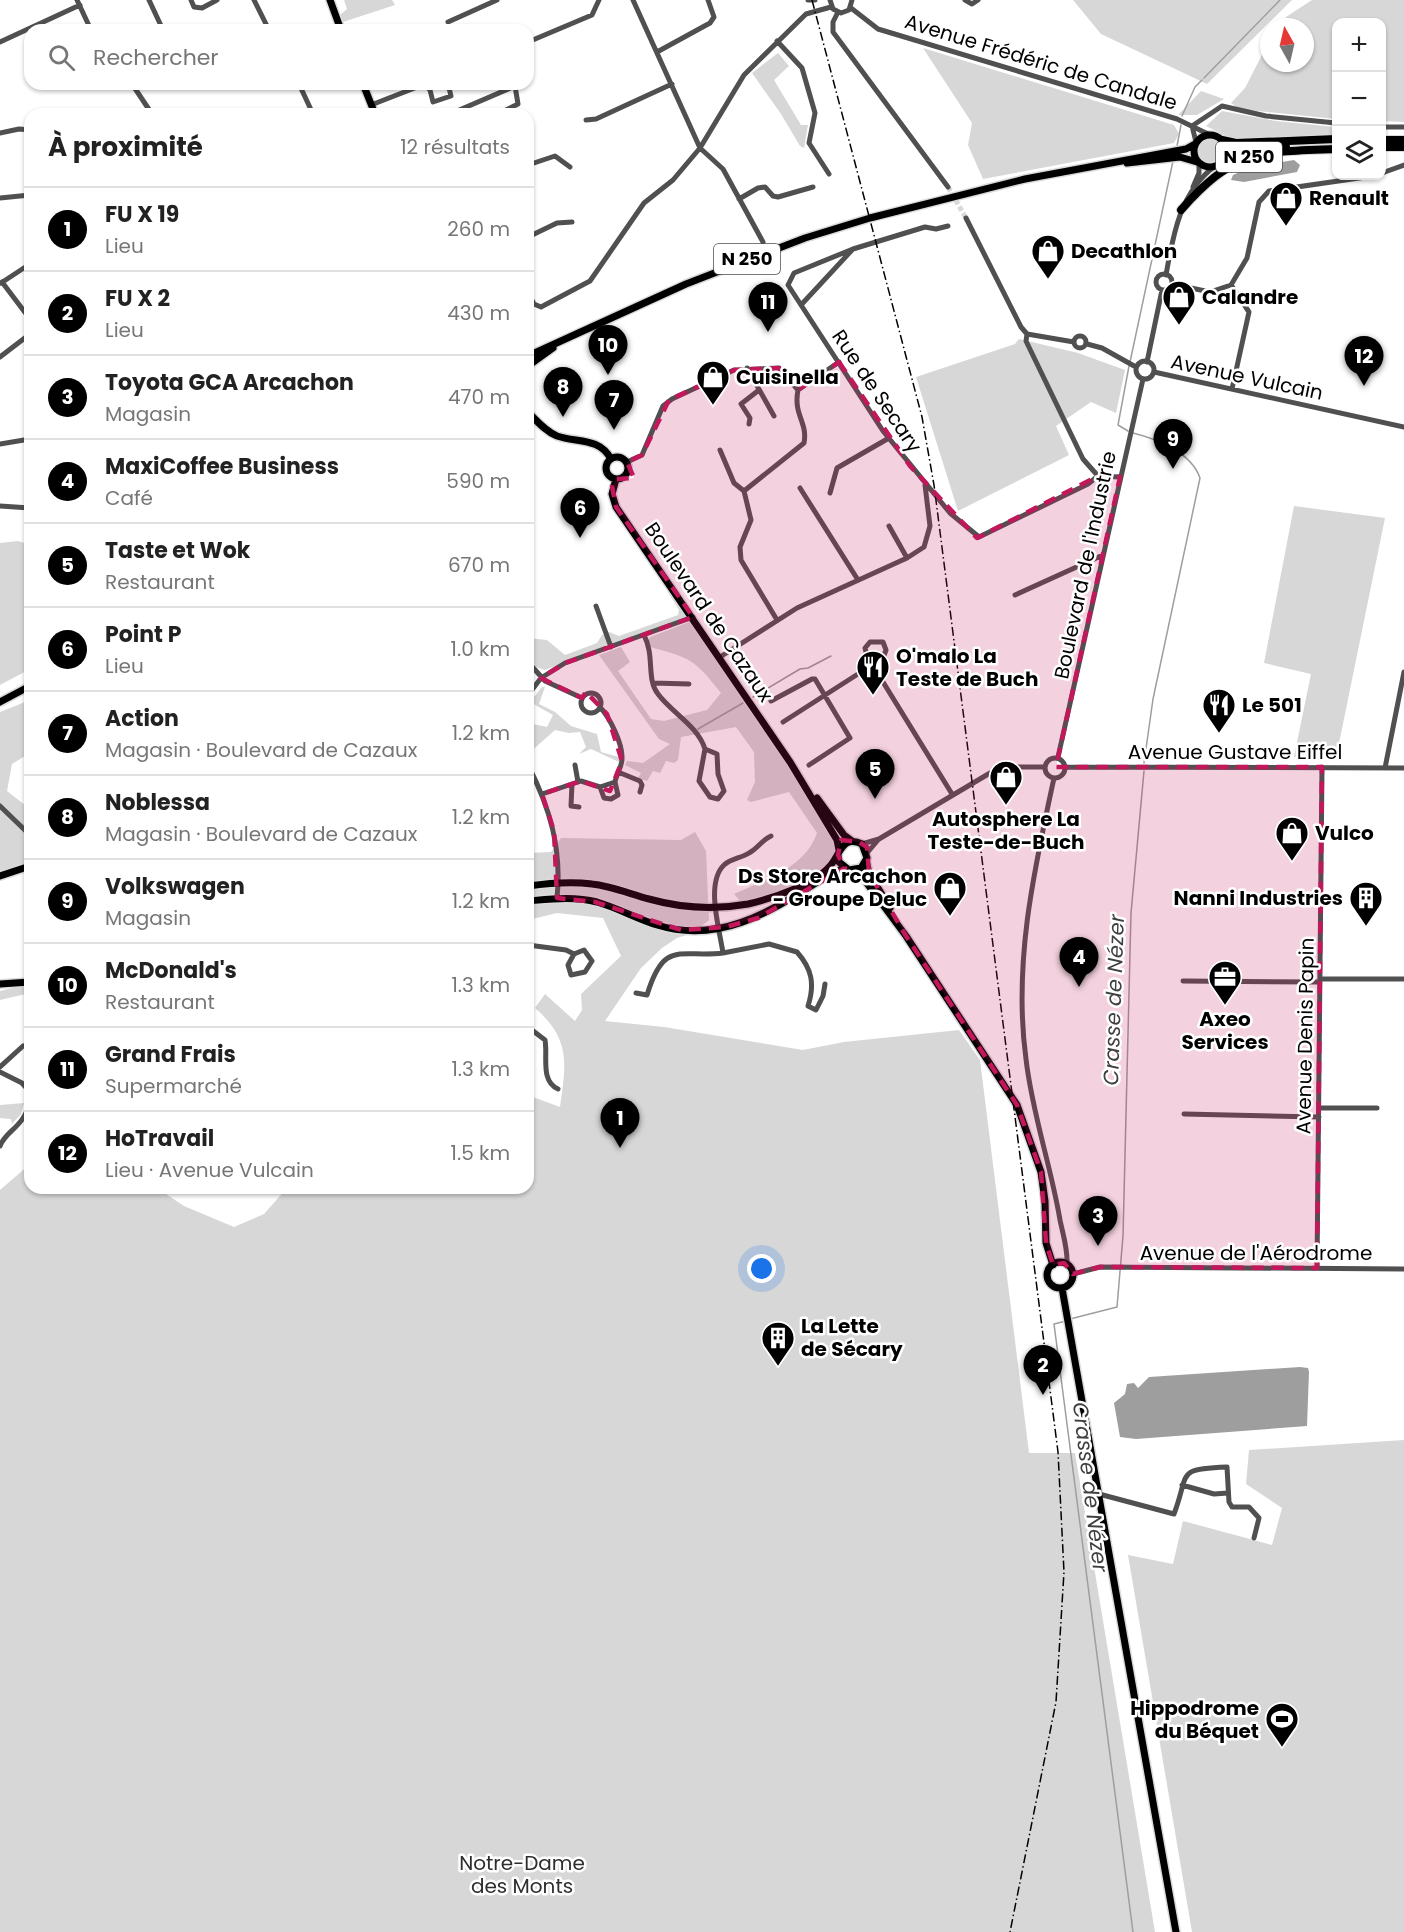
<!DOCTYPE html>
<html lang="fr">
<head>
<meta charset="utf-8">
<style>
  :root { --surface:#fff; --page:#f2f2f2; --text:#222; --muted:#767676; --line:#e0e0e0; --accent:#000 }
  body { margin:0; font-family:Poppins,sans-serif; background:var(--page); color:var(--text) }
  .controls { position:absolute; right:18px; top:18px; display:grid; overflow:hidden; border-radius:12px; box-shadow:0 2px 4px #0004 }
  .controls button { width:54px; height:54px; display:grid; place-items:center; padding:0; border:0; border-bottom:2px solid var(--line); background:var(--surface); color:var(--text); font:30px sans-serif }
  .compass { position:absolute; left:1260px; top:18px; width:54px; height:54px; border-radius:50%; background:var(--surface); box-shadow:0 2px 4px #0004; rotate:352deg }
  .you { position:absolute; left:762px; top:1269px; width:21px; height:21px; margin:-15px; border:4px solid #fff; border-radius:50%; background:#1a73e8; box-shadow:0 0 0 9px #1a73e833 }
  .badge { display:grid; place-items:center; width:39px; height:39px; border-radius:50%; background:var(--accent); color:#fff; font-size:20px; font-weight:700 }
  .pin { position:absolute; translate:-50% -50px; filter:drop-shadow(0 2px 3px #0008) }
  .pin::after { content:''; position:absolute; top:32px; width:21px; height:18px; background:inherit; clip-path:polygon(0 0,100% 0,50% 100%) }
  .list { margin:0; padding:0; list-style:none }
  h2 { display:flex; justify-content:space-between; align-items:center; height:78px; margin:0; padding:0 24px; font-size:26px }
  h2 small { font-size:20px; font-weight:400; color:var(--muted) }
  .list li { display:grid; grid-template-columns:39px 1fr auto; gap:18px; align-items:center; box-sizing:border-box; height:84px; padding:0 24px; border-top:2px solid var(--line) }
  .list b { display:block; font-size:22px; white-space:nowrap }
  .list p { margin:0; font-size:20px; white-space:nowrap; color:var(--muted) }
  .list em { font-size:20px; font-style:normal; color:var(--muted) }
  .icon { flex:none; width:33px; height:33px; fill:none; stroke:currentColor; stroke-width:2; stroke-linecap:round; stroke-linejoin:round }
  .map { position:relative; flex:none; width:1404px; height:1932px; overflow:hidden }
  .search { position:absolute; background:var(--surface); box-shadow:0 2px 4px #0004; left:24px; top:24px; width:510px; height:66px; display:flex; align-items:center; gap:15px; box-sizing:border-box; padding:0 21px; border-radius:18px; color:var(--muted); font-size:22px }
  .panel { position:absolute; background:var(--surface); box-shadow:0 2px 4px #0004; left:24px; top:108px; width:510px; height:1086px; border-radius:18px }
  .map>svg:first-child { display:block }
  .green { fill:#d7d7d7 }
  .water { fill:#9e9e9e }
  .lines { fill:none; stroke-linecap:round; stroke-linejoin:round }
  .stream { stroke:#9e9e9e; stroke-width:1.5 }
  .minor-tunnel { stroke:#d9d9d9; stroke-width:5; stroke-dasharray:5 2.5; stroke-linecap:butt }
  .major-casing { stroke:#dbdbdb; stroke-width:10 }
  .highway-casing { stroke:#dbdbdb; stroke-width:10 }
  .minor { stroke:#505050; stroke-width:5 }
  .major { stroke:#000; stroke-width:7 }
  .highway { stroke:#000; stroke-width:8 }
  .rail { stroke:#000; stroke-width:1.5; stroke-dasharray:9 3 1.5 3; stroke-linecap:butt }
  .marked { fill:#c2185b; fill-opacity:0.2; stroke:#c2185b; stroke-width:4.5; stroke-dasharray:12 8; stroke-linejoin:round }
  .labels { text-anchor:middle; stroke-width:5; stroke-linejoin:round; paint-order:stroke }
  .shield { fill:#fff; stroke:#4c4c4c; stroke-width:1.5 }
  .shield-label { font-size:18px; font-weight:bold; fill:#000 }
  .street-label { font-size:20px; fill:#000; stroke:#fff }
  .poi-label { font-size:20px; font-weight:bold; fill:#000; stroke:#fff; text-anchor:start }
  .park-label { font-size:20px; fill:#2e2e2e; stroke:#fff }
  .water-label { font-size:21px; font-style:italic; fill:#3f3f3f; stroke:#fff }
</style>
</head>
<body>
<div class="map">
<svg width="1404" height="1932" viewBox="0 0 1404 1932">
  <rect width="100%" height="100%" fill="#fff"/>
  <path class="green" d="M344,0H392L395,5L343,22L340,15L347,9Z
    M1073,0H1292L1207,84L1101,34Z
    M1312,0H1404V122L1382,121V22H1336V119L1239,109L1231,103L1245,88L1269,41V63H1305V27H1278L1286,17Z
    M923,48L1174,125L1179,134L1174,143L983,179L968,145L972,123Z
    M778,53L789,66L774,80L801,125H808L804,148L800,146L781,114L752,73Z
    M1201,91L1224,99L1197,115H1178Z
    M1222,111L1276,121L1336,127V136L1241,140L1228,137L1206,126Z
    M1196 151a13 13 0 1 1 26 0a13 13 0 1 1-26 0Z
    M1019,339L1078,353L1125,370L1116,413L1091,402L1056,426L1069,455L958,511L916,377L1015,344Z
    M1294,506L1385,518L1336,758L1294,757L1311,674L1264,663Z
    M18,541L30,545V669L0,685V543Z
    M669,586L686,612V617L545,670L536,667L528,655V638L547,640L565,655L597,643L602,635L609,632L619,636L678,615L679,610L665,587Z
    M689,622L695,625L749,705V709L789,765L835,841C839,877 769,895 742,903L734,894C766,879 805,868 817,833L789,792L751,802L747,800L755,782L754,752L736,727L681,737L678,760L674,763L666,761L660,773L653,771L647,781L638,778L641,773L625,765L627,761L643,763L670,744L659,739L599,655L621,647L630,662L618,671L651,719L664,721L707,710L721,693C694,659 691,658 650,647L648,642L650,637Z
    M542,687H545L539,704L555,712L571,726L597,734L601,752L619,757V762L591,749L579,754L586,747L580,732L569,733L555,730L528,754V723L547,727L553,715L530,702Z
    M30,700V753L12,764L7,791L30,809V864L0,872V712Z
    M695,832L706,851L709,920L693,933L677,938L662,948L641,968L605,1021L664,1027L803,1050L844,1042L959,1030L980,1060L1029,1453H1075L1155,1932H0V1190L30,1164V1188H157L184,1206L234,1227L264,1214L287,1188H528V1091L533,1097L560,1107C566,1064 571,1039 535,1008L545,994L575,1021L582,1010L581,994L621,956L603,918L557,913L528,920V853L551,852L561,838L681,840Z
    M30,986V993L0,1000V991L16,987Z
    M24,1103L21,1114L12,1124L11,1119L0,1118V1105Z
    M1404,1440V1932H1192L1128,1555L1173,1564L1183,1521L1272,1545L1282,1508L1246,1484L1249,1450Z"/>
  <path class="water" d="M1294,160L1300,165L1297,172L1244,182L1231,180L1233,175L1251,167Z
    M1300,1367L1308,1368L1309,1372L1307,1426L1136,1439L1120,1437L1114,1403L1125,1394L1127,1384L1134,1383L1138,1388L1149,1377Z"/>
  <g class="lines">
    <path class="stream" d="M1204,78L1280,0
      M1182,116L1195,87L1202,80
      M1177,146L1181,125
      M1130,362L1173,161
      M1128,431L1118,425L1129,366
      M1133,433C1157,439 1191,452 1200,478L1153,699L1144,763
      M753,697L800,669L808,668L831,656
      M698,729L743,703
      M1070,1319L1117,1307L1123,1236L1131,913L1144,771
      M1066,1321L1054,1324L1133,1932"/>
    <path class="minor-tunnel" d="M948,187L966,218"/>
    <g class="major-casing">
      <path id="major" d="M330,0L341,30
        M363,84L375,114
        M1194 151a16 16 0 1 1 32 0a16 16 0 1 1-32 0Z
        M1127,163L1180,157L1197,162
        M528,356L686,284L805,238L870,218L1025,179L1186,149L1195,144
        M528,366L553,348
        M528,412C537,421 545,431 557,436C577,443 599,437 611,459
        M606 468a11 11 0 1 1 22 0a11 11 0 1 1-22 0Z
        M616,479L612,494L616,507L790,762L837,840L839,850
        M0,702L30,686
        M817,798L844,835L852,841
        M866,861L869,873L890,908
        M854,870L863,878L906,936L1017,1105L1041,1172L1045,1201L1046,1243L1053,1265
        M0,876L30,866
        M528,886C549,883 570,881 592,884C611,886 630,894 649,899C681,908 715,910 748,904C771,899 815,884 830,866C840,855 842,834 862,844L867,858L861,868L849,870L839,862L838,855
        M528,901C551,899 574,896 597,902C618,908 637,919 657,925C725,946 778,906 832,873L845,868
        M0,984L30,982
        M1047 1275a13 13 0 1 1 26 0a13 13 0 1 1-26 0Z
        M1062,1288L1176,1932"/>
    </g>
    <g class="highway-casing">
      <path id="highway" d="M1222,140L1236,143L1336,139
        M1382,140H1404
        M1382,147H1404
        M1226,156L1249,149L1286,147
        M1181,210C1235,149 1259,152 1336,149"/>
    </g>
    <path class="minor" d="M77,0L91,30
      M149,0L163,30
      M191,0L194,7L202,8L217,0
      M254,0L269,30
      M633,0L700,148L723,169L763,242
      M808,0H815
      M830,0L833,9L841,13L849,10L852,0
      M965,0L972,4L978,0
      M851,8L878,29L1177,119L1208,134
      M838,12L833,22V32L948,187
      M448,22L497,0
      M777,41L802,68L815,113L809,143L829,174
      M0,42L80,5
      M528,42L592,15L599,0
      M657,52L710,23L714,17L708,0
      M132,84L152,114
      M299,84L313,114
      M425,85L430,90L433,102L451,96L448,84
      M371,105L425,84
      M450,114L515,86L518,104L498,114
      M586,120L596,119L672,84
      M1192,126L1222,106L1266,116L1336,123
      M1192,126L1196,142
      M1382,127H1404
      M0,133L19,129L30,130
      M528,165L555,156L570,167
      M1382,173L1404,165
      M1193,187L1199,173V163
      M0,198L30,195
      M739,199L758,188L765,187L773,196L778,197L813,187
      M966,218L1021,327L1027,334L1026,341L1083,459L1098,476L1120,477
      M948,226L936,229L925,227L853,249L794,273L788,285L883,431L950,513L979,537L1088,484L1098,476
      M528,237L557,223L572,222
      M1156 282a8 8 0 1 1 16 0a8 8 0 1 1-16 0Z
      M1166,275C1173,235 1180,192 1215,166
      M2,282L30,319
      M1,283L30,264
      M1172,284L1210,292L1231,285L1247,258L1259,202L1269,191L1373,176
      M1231,285L1249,312L1232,389
      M528,293L534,304L541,307L590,281L644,203L673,180L700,148L744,75L806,14L831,7
      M801,305L852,250
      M1027,334L1074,342
      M1074 342a6 6 0 1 1 12 0a6 6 0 1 1-12 0Z
      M1087,344L1102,348L1136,367
      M0,357L30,334
      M1136 370a9 9 0 1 1 18 0a9 9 0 1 1-18 0Z
      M1147,362L1162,290
      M747,368L774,416
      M1154,372L1404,427
      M749,424L750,418L741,404L759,390
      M0,444L30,439
      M720,450L734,483L744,491
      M627,462L642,455L663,406L672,399L734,370L779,368L798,390L839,362
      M800,488L858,580
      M830,493L837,468L889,438
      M0,506L30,508
      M889,526L907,558
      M1015,595L1103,555
      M528,598L531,601
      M596,606L611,647
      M777,620L741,560L740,547L751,520L744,491L804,443C808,422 793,415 798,390
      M644,635C655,656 646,679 658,694C672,713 698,726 705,749L717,754L718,774L724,791L718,799L710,797L699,781L705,749
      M720,657L797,608L907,558L924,547L930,526L925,485
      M868,658L876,661L883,658L886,650L883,642H870L865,648L867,656L952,794
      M528,662L545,681L582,698
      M653,683L689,684
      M581 703a10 10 0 1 1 20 0a10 10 0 1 1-20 0Z
      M528,695L541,678L565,663L693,617
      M771,701L812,679H815L850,738L809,765
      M783,722L872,665
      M1058,757L1143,379
      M1045 768a10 10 0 1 1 20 0a10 10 0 1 1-20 0Z
      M528,765C550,808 562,849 557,898
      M575,765L578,782
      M1066,767L1404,768
      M1385,768L1404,672
      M618,772L640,781L642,785L640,792
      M1054,778C1034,870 1013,964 1026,1059C1032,1113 1051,1166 1060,1220C1063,1235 1068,1249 1067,1265
      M572,784L571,806L579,807
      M600,787L604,798L611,799L618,795L615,782
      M542,794L581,781L600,787L615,782C616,775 622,767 622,759C623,744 610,718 600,707
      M0,806L30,835
      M771,836C762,840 758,848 749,853C741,858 730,859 724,865C705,883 720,931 723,953L769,944L797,952C812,969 815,984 808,1006L816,1010L823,996L825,984
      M862,844L879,839L990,773L1018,767H1045
      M867,853L878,840
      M528,945L566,950L574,954
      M584,950L592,961L585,972L571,975L568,965L574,954Z
      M1320,979H1404
      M1183,981L1320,982
      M636,993L647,995C664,939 680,958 723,953
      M528,1027L545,1040C548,1056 540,1081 558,1089
      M0,1067L23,1046
      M0,1072L22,1083L30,1092
      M1319,1108H1377
      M1184,1114L1319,1117
      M0,1146C6,1130 24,1128 30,1101
      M1317,1268L1322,767
      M1073,1274L1100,1267L1404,1269
      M1182,1485L1214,1494L1228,1493
      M1099,1494L1174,1514C1190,1472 1175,1469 1227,1467L1229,1502L1232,1507H1249L1259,1518L1254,1538"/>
    <use href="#major" class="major"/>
    <use href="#highway" class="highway"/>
    <path class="rail" d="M812,0L922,417L934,485L1058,1452L1064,1572L1056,1702L1010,1932"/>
  </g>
  <path class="marked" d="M839,362L910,466L977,538L1100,475L1120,477L1056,767H1322L1317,1268L1100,1267L1073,1274L1064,1263L1053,1265L1046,1243L1041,1172L1017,1105L906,936L869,873L867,847L859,842L841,840L838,855L845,868L758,918L726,927L681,930L595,902L557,898L554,831L542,794L581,781L610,791L622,761L607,714L586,692L582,698L541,678L565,663L693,617L616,507L612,486L616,479L634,478L627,462L642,455L669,400L734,370L779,368L798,390Z"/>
  <defs>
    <g id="shop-pin" transform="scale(1.725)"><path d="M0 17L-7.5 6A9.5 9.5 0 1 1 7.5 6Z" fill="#000" stroke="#fff"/><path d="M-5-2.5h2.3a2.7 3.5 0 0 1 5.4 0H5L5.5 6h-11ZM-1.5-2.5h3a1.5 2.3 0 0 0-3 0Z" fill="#fff"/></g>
    <g id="restaurant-pin" transform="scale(1.725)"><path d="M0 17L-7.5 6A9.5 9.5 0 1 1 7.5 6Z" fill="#000" stroke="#fff"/><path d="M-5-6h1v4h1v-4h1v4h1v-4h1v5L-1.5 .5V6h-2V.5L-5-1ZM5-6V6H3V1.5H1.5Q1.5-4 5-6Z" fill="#fff"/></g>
    <g id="building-pin" transform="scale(1.725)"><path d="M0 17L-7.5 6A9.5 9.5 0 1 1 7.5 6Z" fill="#000" stroke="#fff"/><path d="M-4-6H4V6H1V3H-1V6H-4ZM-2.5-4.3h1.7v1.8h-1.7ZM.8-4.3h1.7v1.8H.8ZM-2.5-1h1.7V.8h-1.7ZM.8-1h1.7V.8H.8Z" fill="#fff"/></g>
    <g id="office-pin" transform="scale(1.725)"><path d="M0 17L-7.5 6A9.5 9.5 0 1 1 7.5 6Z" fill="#000" stroke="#fff"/><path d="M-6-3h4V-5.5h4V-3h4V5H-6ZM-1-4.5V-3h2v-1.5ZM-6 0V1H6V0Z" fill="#fff"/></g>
    <g id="stadium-pin" transform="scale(1.725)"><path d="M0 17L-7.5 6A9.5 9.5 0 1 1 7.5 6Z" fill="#000" stroke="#fff"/><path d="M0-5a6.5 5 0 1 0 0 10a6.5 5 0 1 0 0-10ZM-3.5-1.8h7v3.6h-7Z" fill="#fff"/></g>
  </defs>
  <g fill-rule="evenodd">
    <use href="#shop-pin" x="1286" y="198"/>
    <use href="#shop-pin" x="1048" y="251"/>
    <use href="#shop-pin" x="1179" y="297"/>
    <use href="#shop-pin" x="713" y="377"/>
    <use href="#restaurant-pin" x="873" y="667"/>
    <use href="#restaurant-pin" x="1219" y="705"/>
    <use href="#shop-pin" x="1006" y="777"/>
    <use href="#shop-pin" x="1292" y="833"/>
    <use href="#shop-pin" x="950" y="888"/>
    <use href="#building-pin" x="1366" y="898"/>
    <use href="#office-pin" x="1225" y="977"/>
    <use href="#building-pin" x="778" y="1338"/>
    <use href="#stadium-pin" x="1282" y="1719"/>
  </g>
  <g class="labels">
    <g class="shield">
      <rect x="1216" y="142" width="66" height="30" rx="4.5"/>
      <rect x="714" y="244" width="66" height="30" rx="4.5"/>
    </g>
    <g class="shield-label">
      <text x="1249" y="163">N 250</text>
      <text x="747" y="265">N 250</text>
    </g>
    <g class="street-label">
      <text transform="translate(1041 62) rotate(17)" y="7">Avenue Frédéric de Candale</text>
      <text transform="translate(1247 377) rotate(12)" y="7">Avenue Vulcain</text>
      <text transform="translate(877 391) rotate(56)" y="7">Rue de Secary</text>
      <text transform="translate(1085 565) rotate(-78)" y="7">Boulevard de l'Industrie</text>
      <text transform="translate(709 612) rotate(56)" y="7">Boulevard de Cazaux</text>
      <text x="1235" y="759">Avenue Gustave Eiffel</text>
      <text transform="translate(1305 1036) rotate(-89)" y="7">Avenue Denis Papin</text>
      <text x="1256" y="1260">Avenue de l'Aérodrome</text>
    </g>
    <g class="poi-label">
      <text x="1309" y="205">Renault</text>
      <text x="1071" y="258">Decathlon</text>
      <text x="1202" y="304">Calandre</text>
      <text x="736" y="384">Cuisinella</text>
      <text x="896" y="663">O'malo La<tspan x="896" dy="23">Teste de Buch</tspan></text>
      <text x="1242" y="712">Le 501</text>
      <text x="1006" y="826" text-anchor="middle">Autosphere La<tspan x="1006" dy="23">Teste-de-Buch</tspan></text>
      <text x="1315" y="840">Vulco</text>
      <text x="927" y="883" text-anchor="end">Ds Store Arcachon<tspan x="927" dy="23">- Groupe Deluc</tspan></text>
      <text x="1343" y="905" text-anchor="end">Nanni Industries</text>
      <text x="1225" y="1026" text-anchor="middle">Axeo<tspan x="1225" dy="23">Services</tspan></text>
      <text x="801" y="1333">La Lette<tspan x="801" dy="23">de Sécary</tspan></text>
      <text x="1259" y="1715" text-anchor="end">Hippodrome<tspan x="1259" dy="23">du Béquet</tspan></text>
    </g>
    <g class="park-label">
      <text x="522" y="1870">Notre-Dame<tspan x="522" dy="23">des Monts</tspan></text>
    </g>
    <g class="water-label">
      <text transform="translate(1114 1000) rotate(-88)" y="7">Crasse de Nézer</text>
      <text transform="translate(1090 1487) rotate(83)" y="7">Crasse de Nézer</text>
    </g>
  </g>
</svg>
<div class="controls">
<button>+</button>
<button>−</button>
<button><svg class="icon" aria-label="layers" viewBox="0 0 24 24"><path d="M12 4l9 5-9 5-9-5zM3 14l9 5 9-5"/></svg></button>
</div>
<svg class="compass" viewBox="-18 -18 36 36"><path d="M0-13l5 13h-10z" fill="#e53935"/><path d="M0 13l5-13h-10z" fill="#767676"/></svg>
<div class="you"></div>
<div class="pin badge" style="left:620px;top:1148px">1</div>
<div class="pin badge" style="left:1043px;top:1395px">2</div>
<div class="pin badge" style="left:1098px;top:1246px">3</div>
<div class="pin badge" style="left:1079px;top:987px">4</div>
<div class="pin badge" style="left:875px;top:799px">5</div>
<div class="pin badge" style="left:580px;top:538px">6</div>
<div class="pin badge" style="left:614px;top:430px">7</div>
<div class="pin badge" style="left:563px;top:417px">8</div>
<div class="pin badge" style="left:1173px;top:469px">9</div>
<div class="pin badge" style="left:608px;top:375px">10</div>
<div class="pin badge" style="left:768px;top:332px">11</div>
<div class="pin badge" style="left:1364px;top:386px">12</div>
<div class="search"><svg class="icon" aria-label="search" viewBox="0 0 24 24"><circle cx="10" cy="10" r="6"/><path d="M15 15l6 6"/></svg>Rechercher</div>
<section class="panel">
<h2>À proximité<small>12 résultats</small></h2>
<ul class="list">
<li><span class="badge">1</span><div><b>FU X 19</b><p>Lieu</p></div><em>260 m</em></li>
<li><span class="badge">2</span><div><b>FU X 2</b><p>Lieu</p></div><em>430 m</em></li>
<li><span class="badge">3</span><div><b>Toyota GCA Arcachon</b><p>Magasin</p></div><em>470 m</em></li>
<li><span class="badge">4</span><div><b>MaxiCoffee Business</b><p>Café</p></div><em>590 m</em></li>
<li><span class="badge">5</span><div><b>Taste et Wok</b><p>Restaurant</p></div><em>670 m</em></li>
<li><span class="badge">6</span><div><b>Point P</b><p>Lieu</p></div><em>1.0 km</em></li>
<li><span class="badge">7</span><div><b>Action</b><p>Magasin · Boulevard de Cazaux</p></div><em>1.2 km</em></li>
<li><span class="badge">8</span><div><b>Noblessa</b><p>Magasin · Boulevard de Cazaux</p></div><em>1.2 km</em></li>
<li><span class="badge">9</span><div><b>Volkswagen</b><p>Magasin</p></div><em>1.2 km</em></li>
<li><span class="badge">10</span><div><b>McDonald's</b><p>Restaurant</p></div><em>1.3 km</em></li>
<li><span class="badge">11</span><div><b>Grand Frais</b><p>Supermarché</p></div><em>1.3 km</em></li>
<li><span class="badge">12</span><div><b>HoTravail</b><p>Lieu · Avenue Vulcain</p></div><em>1.5 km</em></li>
</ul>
</section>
</div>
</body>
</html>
